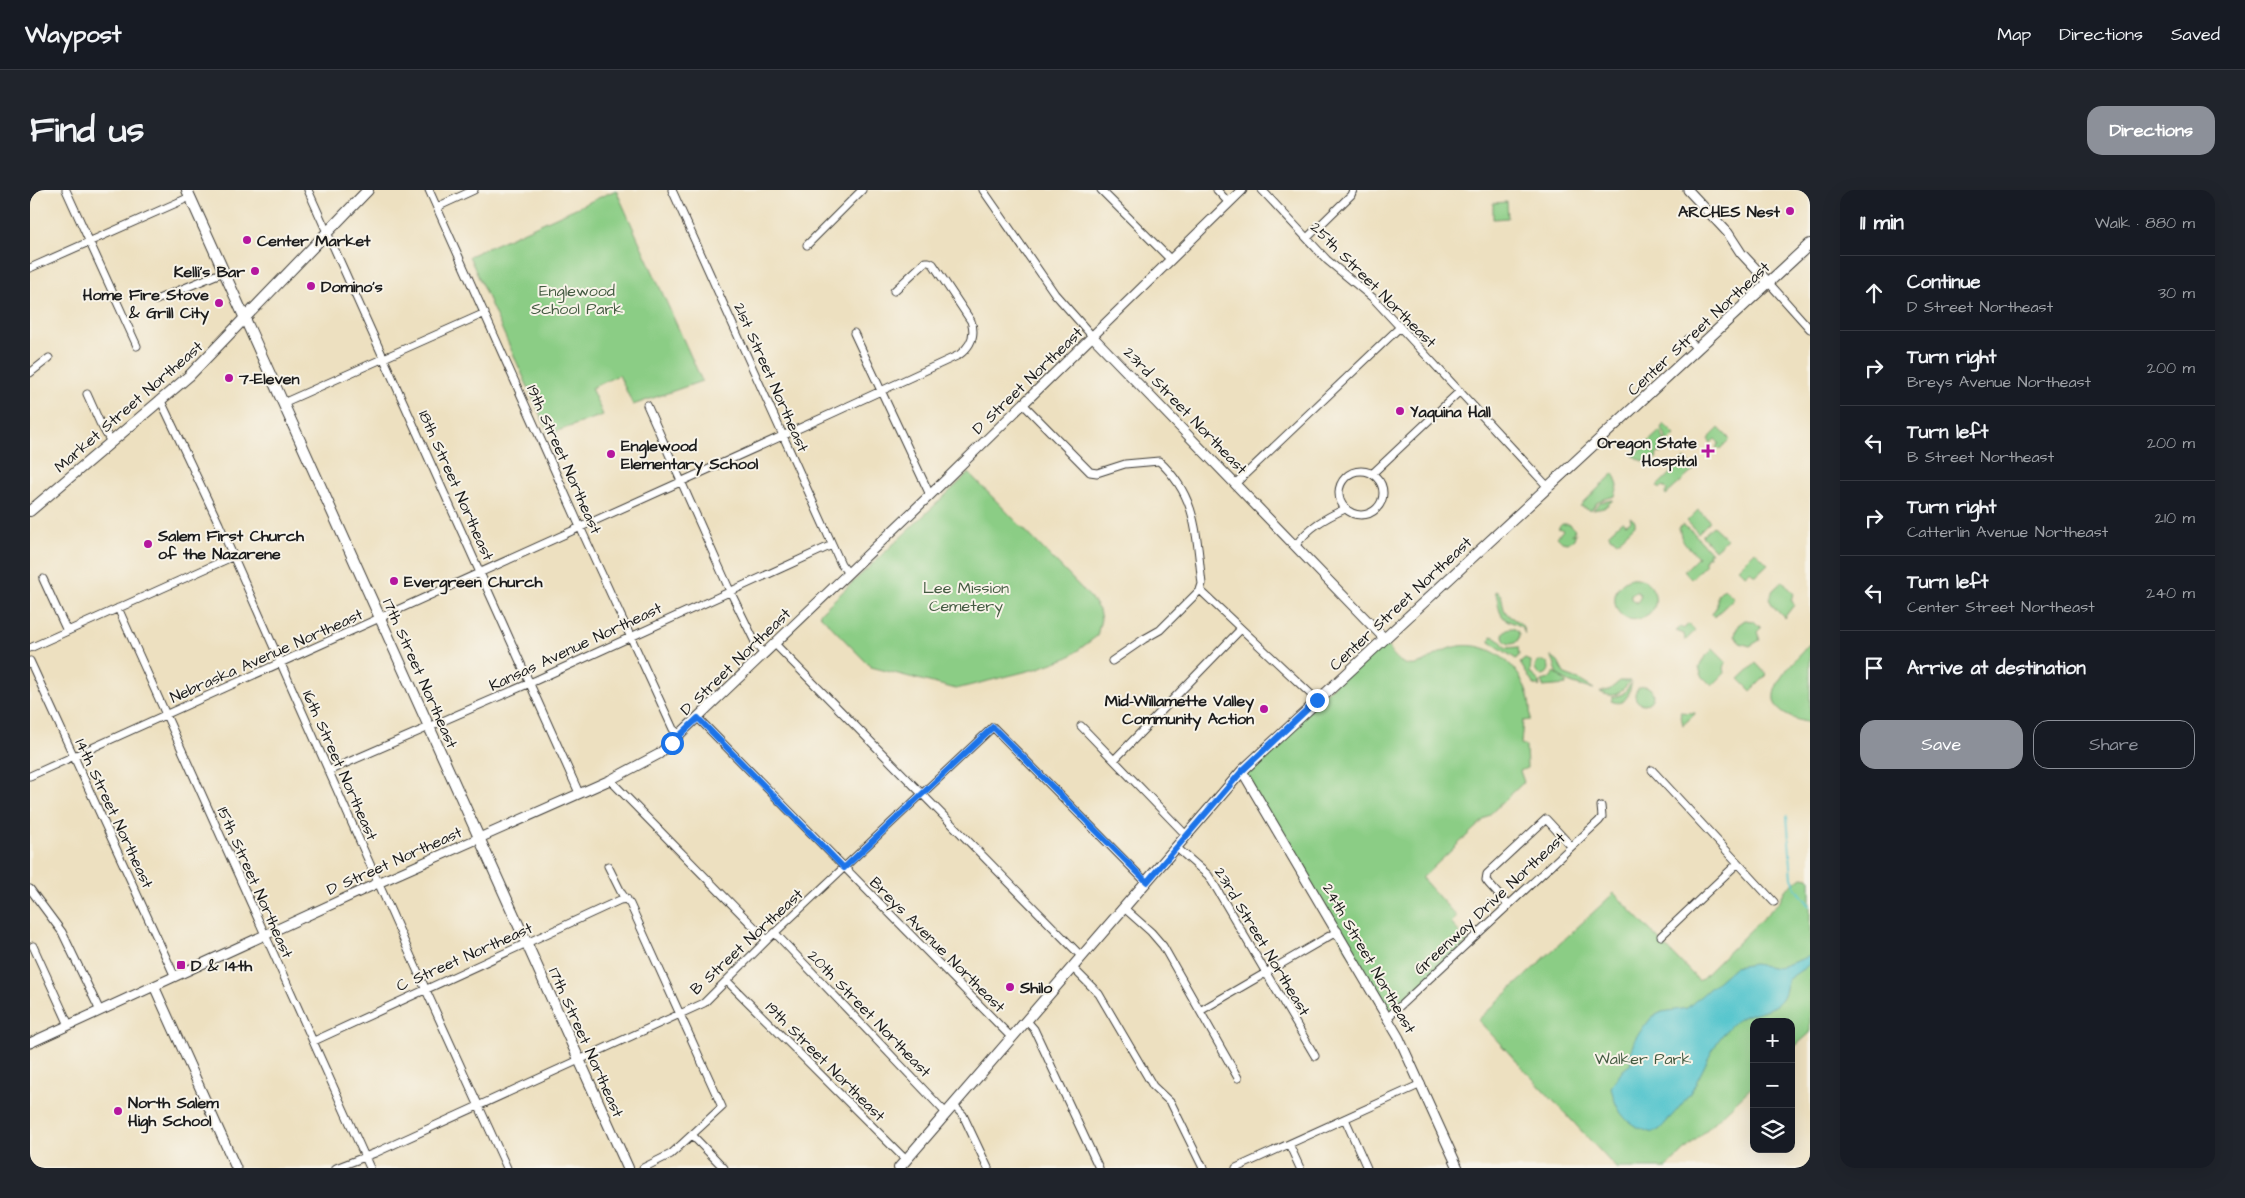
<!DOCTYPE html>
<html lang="en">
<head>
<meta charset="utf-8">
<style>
  :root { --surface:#171b24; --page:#20242c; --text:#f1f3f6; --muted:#9ea1a6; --line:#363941; --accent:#8c9099 }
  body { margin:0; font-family:"Architects Daughter",sans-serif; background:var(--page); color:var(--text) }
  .controls { position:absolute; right:15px; bottom:15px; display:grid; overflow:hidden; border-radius:10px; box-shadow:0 5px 20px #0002 }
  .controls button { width:45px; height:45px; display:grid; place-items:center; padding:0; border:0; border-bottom:1px solid var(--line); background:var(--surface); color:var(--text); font:25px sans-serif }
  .stop { position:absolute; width:15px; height:15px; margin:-11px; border:4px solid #1a73e8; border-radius:50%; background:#fff }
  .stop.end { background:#1a73e8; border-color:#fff; box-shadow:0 1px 5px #0008 }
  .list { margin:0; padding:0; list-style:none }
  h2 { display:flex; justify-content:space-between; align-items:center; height:65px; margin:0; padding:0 20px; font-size:21px }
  h2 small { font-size:16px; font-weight:400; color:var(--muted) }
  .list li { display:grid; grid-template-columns:32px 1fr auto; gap:15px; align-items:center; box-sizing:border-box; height:75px; padding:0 20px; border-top:1px solid var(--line) }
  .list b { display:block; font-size:19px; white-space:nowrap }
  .list p { margin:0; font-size:16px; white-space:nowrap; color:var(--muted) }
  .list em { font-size:16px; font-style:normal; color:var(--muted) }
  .actions { display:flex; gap:10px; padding:15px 20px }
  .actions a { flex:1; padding:11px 0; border:1px solid var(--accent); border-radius:15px; text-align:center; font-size:18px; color:var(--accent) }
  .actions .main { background:var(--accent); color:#fff }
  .icon { flex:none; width:28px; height:28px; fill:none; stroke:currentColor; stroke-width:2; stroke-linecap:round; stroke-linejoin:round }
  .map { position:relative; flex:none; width:1780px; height:978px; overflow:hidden; border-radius:15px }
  header { display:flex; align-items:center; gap:30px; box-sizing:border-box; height:70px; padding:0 25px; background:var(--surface); border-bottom:1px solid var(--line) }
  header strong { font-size:24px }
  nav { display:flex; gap:28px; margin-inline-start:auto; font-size:18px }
  .intro { display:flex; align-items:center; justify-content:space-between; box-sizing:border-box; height:120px; padding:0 30px }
  h1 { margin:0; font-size:35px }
  .button { padding:12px 22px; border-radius:15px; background:var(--accent); color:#fff; font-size:18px; font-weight:700 }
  main { display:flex; gap:30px; padding:0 30px }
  aside { flex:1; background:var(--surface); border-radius:15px; box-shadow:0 5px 20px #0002 }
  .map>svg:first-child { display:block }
  .green { fill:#8bcd85; stroke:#547450; fill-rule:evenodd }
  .water { fill:#59c6ce; stroke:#3a7175 }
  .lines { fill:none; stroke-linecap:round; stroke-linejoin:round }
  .stream { stroke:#59c6ce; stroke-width:2 }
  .minor-casing { stroke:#3b3935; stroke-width:9 }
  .tertiary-casing { stroke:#3b3935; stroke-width:11 }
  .secondary-casing { stroke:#3b3935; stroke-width:12 }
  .primary-casing { stroke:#3b3935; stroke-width:12 }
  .minor { stroke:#fff; stroke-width:7 }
  .tertiary { stroke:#fff; stroke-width:9 }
  .secondary { stroke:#fff; stroke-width:10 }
  .primary { stroke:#fff; stroke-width:10 }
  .route { stroke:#1a73e8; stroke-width:6 }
  .poi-dot { fill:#b5179e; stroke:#f7f3e8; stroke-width:2 }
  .labels { text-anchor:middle; stroke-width:4; stroke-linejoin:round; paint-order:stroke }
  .poi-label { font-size:16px; font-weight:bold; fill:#1c1c1c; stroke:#f7f3e8; text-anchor:start }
  .street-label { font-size:16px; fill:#1c1c1c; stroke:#f7f3e8 }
  .park-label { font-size:16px; fill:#435a41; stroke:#f7f3e8 }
</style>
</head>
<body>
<header>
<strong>Waypost</strong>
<nav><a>Map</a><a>Directions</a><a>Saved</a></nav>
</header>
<div class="intro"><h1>Find us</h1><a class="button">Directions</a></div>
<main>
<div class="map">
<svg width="1780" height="978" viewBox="0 0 1780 978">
  <rect width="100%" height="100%" fill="#f7f3e8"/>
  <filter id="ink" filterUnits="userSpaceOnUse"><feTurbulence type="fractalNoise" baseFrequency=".02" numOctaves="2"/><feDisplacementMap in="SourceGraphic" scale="10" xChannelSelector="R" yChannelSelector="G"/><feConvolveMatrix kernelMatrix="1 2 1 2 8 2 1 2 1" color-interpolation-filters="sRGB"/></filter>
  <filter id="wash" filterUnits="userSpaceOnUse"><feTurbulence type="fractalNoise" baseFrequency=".0096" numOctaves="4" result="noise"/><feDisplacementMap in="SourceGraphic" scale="20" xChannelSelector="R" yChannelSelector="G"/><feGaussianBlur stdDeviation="1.12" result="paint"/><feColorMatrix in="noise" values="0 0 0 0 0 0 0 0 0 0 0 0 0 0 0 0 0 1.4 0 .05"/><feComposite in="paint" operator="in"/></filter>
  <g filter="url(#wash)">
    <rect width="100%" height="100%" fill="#ede0c0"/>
    <path class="green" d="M586,0L672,191L603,215L589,185L561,198L573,225L519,244L439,66Z
      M1477,12L1478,28L1463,29V13Z
      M1634,234L1645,245L1637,253L1635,244L1631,238Z
      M1689,238L1700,249L1689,260L1686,257L1689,253L1685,249L1681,253L1678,249Z
      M1631,240L1635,252L1631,264L1629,262L1626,266L1627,268L1615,272L1603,266Z
      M1655,269L1665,279L1636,305L1635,303L1637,300L1633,296L1630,299L1627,296Z
      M939,283L1060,407L1069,420L1071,429L1067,446L1039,467L1006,479L926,499L841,477L789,424Z
      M1584,283L1588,296L1585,306L1568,311L1561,320L1550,316Z
      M1583,310L1574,318L1563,320L1570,312Z
      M1668,320L1680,331L1668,343L1657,331Z
      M1600,327L1605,331V335L1587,352L1578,344L1592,331L1596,334L1601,331Z
      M1532,334H1539L1545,340L1542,345L1546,343L1544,349L1538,353L1532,352L1527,347L1533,340L1528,338Z
      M1652,335L1663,342L1681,363H1678L1679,367H1676L1674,372L1676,374L1661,389L1654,381L1668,367L1652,350L1649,338Z
      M1683,336L1697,349L1685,360L1672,346Z
      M1725,361L1738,374L1725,386L1720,381L1715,385L1708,378Z
      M1601,388C1627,385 1636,424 1609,429C1582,435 1575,396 1601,388ZM1604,402H1608L1611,406L1607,413L1601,409V404Z
      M1753,391L1764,404L1761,409L1764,415L1754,428L1743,416L1739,409L1743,400Z
      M1694,398L1704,408L1684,427L1682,424L1687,416V405Z
      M1465,401C1475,404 1471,414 1475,421C1481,431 1494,430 1495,444C1492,432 1482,435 1474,428C1467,421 1469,410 1465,401Z
      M1715,430L1724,431L1731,438L1727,442L1730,450L1720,456L1710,453L1705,445L1708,435Z
      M1659,434L1665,441L1655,451L1654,444L1646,441L1651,437L1653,439Z
      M1473 446a8 8 0 1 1 16 0a8 8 0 1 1-16 0Z
      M1461,446L1468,448L1476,458L1488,457L1489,465L1486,469L1460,452Z
      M1354,448C1359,459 1366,473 1379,475C1392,478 1409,460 1424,457C1467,447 1504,488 1500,530L1493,531L1491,554L1496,556L1497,578L1490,581L1494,592L1392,688L1427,727L1421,733L1438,752L1357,828L1212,581Z
      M1780,453V533C1713,519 1755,482 1780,453Z
      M1683,459L1696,472L1694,478L1695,483L1682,496L1672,486L1669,478L1673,469Z
      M1520,466L1528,472L1535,485L1549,490L1564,499C1555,497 1534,494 1528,484C1525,478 1525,472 1520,466Z
      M1495,469L1501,471L1500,483L1509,491L1510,497L1503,494L1490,473Z
      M1505 478a7 7 0 1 1 14 0a7 7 0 1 1-14 0Z
      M1726,473L1737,485L1721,501L1709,489Z
      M1525,482L1536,493V495L1513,497L1512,491L1519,489Z
      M1590,491H1600C1591,502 1585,510 1570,502L1579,500Z
      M1602,492C1599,502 1597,518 1581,511L1583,507L1593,504Z
      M1605 505a9 9 0 1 1 18 0a9 9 0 1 1-18 0Z
      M1650,522L1665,523V524L1653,535Z
      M1772,687L1780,688V843L1761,860V832H1724V895L1636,978H1586L1448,830L1584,703L1669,791L1749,712L1755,700Z"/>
    <path class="water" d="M1780,766V774L1757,790C1756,828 1721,816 1702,834C1682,853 1674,881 1660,903C1651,916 1641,927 1630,939C1623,944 1620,943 1612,939C1593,932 1585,917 1581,897L1593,880L1601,874L1599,865L1606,847L1622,827L1632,822L1657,818L1704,777L1724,774L1748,778Z"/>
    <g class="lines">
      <path class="stream" d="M1757,626L1762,688L1766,698L1780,716"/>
    </g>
  </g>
  <g filter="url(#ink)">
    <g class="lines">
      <g class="minor-casing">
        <path id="minor" d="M36,0L107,156
          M278,0L549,603
          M399,0L550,337L643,539L650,545
          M642,0L811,374L818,383
          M953,0L1025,104L1063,147
          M1071,0L1141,70
          M1187,0L1199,13
          M1232,0L1297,70L1343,108L1518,297
          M407,17L444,0
          M1277,48L1321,5L1323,0
          M777,55L832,0
          M0,78L160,7
          M1739,93L1780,139
          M126,110L193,82
          M824,143L900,305
          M1658,149L1667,159
          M0,183L19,168
          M57,204L70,233L81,252
          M131,211L189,334L395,798L477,978
          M253,213L455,123
          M993,214L1060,282L1067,283L1095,274L1129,271C1168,307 1166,345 1172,394L1170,400L1130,440L1114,449L1082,471
          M617,215L700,401L726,454L734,464
          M1309 303a22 22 0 1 1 44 0a22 22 0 1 1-44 0Z
          M1342,284L1430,201
          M1206,293L1370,137
          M1266,355C1279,337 1295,328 1315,319
          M13,389L37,441
          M1170,400L1287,510
          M88,418L340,978
          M745,454L1052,767
          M0,458L204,366
          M0,471L145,787
          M668,528L982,848
          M1051,536L1157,646
          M1084,570L1211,439
          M1622,580L1744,712
          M298,581L500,493L802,355
          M0,586L803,223L929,165C941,156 946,145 941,131L903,74L899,72H895L864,101
          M580,590L737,750
          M1147,658L1178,685L1185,696L1285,866
          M578,676L592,704L600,714L692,917L641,964L613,978
          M0,699L32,742L70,821
          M1477,714L1459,694L1456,690L1457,684L1516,629L1541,656
          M1094,718L1121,742L1133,756L1208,888
          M745,743L916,923
          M1631,746L1708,673
          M3,756L39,835
          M1043,778L1069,804L1123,896L1141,913L1173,978
          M697,791L876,970
          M1170,821L1308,741
          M1357,828L1569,631L1572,627L1571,616
          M997,831L1004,839L1069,978
          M284,851L590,710L597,709
          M923,915L933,925L958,978
          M1315,929L1337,978
          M662,945L694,978
          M1259,954L1270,978
          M306,978L345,963L674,813L737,750L963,537L1117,693
          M1206,978L1391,894"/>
      </g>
      <g class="tertiary-casing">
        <path id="tertiary" d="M1658,0L1698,43L1711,63L1739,93
          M1063,147L1354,448
          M1212,581L1369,848L1428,978
          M124,796L206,978
          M0,853L348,693L580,590L629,564L900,305L1212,0"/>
      </g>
      <g class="secondary-casing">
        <path id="secondary" d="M157,0L598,978
          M869,978L1212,581L1780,54"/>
      </g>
      <g class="primary-casing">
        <path id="primary" d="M0,321L159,186L338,0"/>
      </g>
      <use href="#minor" class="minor"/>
      <use href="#tertiary" class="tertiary"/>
      <use href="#secondary" class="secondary"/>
      <use href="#primary" class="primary"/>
    </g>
  </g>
  <g class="lines" filter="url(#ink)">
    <path class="route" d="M642,553L668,528L814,678L963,537L1117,692L1212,581L1287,510"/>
  </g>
  <g class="poi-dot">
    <circle cx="1760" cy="21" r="5"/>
    <circle cx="217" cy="50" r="5"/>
    <circle cx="225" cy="81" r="5"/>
    <circle cx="281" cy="96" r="5"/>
    <circle cx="189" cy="113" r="5"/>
    <circle cx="199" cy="188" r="5"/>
    <circle cx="1370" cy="221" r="5"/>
    <path d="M1675.5 253.5h5v5h5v5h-5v5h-5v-5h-5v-5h5z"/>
    <circle cx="581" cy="264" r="5"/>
    <circle cx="118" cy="354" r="5"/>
    <circle cx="364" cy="391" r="5"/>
    <circle cx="1234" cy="519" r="5"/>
    <rect x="146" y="770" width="10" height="10" rx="2.5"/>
    <circle cx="980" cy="797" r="5"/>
    <circle cx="88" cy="921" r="5"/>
  </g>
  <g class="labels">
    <g class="poi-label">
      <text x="1750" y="27" text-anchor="end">ARCHES Nest</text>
      <text x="227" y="56">Center Market</text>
      <text x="215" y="87" text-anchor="end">Kelli's Bar</text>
      <text x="291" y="102">Domino's</text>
      <text x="179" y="110" text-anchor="end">Home Fire Stove<tspan x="179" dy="18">&amp; Grill City</tspan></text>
      <text x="209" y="194">7-Eleven</text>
      <text x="1380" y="227">Yaquina Hall</text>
      <text x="1667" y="258" text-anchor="end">Oregon State<tspan x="1667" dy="18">Hospital</tspan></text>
      <text x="591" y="261">Englewood<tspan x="591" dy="18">Elementary School</tspan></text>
      <text x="128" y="351">Salem First Church<tspan x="128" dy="18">of the Nazarene</tspan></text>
      <text x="374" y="397">Evergreen Church</text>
      <text x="1224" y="516" text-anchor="end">Mid-Willamette Valley<tspan x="1224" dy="18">Community Action</tspan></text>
      <text x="161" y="781">D &amp; 14th</text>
      <text x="990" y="803">Shilo</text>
      <text x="98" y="918">North Salem<tspan x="98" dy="18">High School</tspan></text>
    </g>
    <g class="street-label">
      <text transform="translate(1344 94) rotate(45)" y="6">25th Street Northeast</text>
      <text transform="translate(1668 138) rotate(-43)" y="6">Center Street Northeast</text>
      <text transform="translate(742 187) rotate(66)" y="6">21st Street Northeast</text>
      <text transform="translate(997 190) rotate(-44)" y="6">D Street Northeast</text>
      <text transform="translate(98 216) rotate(-41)" y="6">Market Street Northeast</text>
      <text transform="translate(1156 220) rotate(46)" y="6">23rd Street Northeast</text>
      <text transform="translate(535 269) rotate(66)" y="6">19th Street Northeast</text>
      <text transform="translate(427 295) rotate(66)" y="6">18th Street Northeast</text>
      <text transform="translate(1370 413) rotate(-43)" y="6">Center Street Northeast</text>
      <text transform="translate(545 456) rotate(-25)" y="6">Kansas Avenue Northeast</text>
      <text transform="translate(236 465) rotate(-24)" y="6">Nebraska Avenue Northeast</text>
      <text transform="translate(705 471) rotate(-44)" y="6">D Street Northeast</text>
      <text transform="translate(391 483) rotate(66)" y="6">17th Street Northeast</text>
      <text transform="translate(311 575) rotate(66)" y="6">16th Street Northeast</text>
      <text transform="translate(85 623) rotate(65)" y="6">14th Street Northeast</text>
      <text transform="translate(364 670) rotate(-24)" y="6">D Street Northeast</text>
      <text transform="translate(226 692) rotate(66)" y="6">15th Street Northeast</text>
      <text transform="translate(1459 713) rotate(-43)" y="6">Greenway Drive Northeast</text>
      <text transform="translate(716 751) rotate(-43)" y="6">B Street Northeast</text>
      <text transform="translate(1233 751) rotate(59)" y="6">23rd Street Northeast</text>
      <text transform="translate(908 754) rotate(45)" y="6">Breys Avenue Northeast</text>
      <text transform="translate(434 766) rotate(-24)" y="6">C Street Northeast</text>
      <text transform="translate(1340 768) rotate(60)" y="6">24th Street Northeast</text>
      <text transform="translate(840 823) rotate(46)" y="6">20th Street Northeast</text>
      <text transform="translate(557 852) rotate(66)" y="6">17th Street Northeast</text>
      <text transform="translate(796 871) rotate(45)" y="6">19th Street Northeast</text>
    </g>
    <g class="park-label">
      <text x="547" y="106">Englewood<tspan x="547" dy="18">School Park</tspan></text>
      <text x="936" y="403">Lee Mission<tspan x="936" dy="18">Cemetery</tspan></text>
      <text x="1613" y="874">Walker Park</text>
    </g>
  </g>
</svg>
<div class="controls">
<button>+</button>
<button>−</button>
<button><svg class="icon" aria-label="layers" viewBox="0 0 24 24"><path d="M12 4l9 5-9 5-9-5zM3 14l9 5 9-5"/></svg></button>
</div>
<div class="stop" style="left:642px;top:553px"></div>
<div class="stop end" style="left:1287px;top:510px"></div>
</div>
<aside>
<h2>11 min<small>Walk · 880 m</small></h2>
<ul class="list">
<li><svg class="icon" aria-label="ahead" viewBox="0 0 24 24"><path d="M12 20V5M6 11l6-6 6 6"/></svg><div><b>Continue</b><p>D Street Northeast</p></div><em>30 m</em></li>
<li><svg class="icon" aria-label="right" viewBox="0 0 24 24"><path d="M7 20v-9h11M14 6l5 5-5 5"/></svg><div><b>Turn right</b><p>Breys Avenue Northeast</p></div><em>200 m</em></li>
<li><svg class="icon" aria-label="left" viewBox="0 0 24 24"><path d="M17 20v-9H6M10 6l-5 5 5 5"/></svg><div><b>Turn left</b><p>B Street Northeast</p></div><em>200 m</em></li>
<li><svg class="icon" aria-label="right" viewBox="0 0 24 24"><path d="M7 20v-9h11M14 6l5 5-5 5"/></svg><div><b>Turn right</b><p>Catterlin Avenue Northeast</p></div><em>210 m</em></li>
<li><svg class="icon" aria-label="left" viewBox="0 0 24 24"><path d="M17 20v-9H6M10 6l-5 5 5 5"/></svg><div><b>Turn left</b><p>Center Street Northeast</p></div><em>240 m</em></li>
<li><svg class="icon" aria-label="arrive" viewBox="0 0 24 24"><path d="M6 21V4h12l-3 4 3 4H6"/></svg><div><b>Arrive at destination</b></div></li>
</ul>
<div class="actions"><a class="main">Save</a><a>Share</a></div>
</aside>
</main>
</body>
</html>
